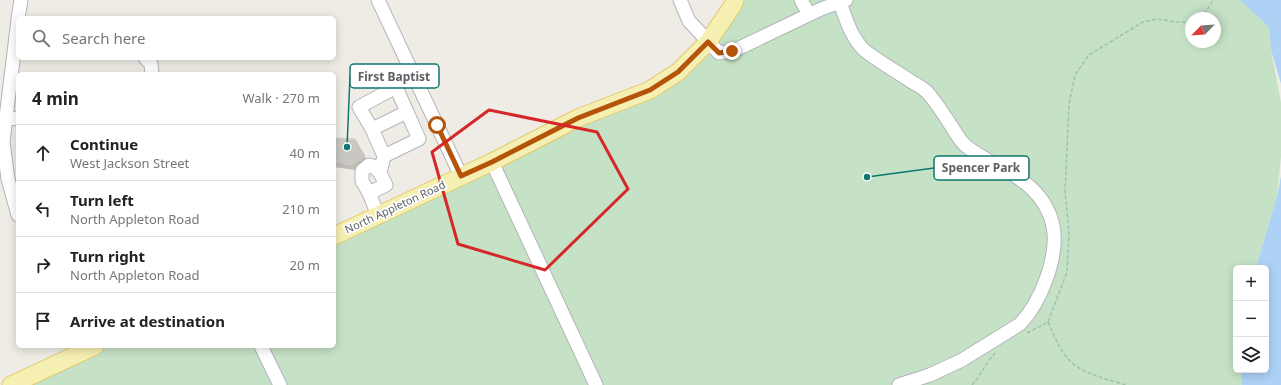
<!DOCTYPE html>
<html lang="en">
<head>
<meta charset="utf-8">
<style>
  :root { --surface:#fff; --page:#f6f6f6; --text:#222; --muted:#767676; --line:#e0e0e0 }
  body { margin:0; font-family:"Noto Sans",sans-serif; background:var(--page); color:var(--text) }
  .controls { position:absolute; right:12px; bottom:12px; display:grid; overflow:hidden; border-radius:6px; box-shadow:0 2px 10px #0003 }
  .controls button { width:36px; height:36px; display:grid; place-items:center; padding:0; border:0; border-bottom:1px solid var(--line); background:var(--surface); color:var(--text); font:20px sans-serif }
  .compass { position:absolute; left:1185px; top:12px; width:36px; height:36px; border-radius:50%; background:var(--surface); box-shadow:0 2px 10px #0003; rotate:245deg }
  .stop { position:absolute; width:12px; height:12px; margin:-9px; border:3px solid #b45309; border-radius:50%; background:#fff }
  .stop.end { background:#b45309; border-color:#fff; box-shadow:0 1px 4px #0008 }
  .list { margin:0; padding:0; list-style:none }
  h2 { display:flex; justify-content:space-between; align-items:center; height:52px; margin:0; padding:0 16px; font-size:17px }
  h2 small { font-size:13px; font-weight:400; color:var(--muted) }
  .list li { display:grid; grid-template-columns:26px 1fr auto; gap:12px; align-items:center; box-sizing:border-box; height:56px; padding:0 16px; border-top:1px solid var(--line) }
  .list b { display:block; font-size:15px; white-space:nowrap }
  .list p { margin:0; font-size:13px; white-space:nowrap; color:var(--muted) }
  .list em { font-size:13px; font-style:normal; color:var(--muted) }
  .icon { flex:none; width:22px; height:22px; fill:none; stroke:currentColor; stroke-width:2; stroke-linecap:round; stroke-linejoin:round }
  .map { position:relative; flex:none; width:1281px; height:385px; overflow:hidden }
  .search { position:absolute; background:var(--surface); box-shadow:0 2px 10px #0003; left:16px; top:16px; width:320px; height:44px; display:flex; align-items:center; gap:10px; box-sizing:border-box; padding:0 14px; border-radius:6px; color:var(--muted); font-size:15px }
  .panel { position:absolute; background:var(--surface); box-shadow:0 2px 10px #0003; left:16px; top:72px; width:320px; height:276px; border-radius:6px }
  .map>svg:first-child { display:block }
  .green { fill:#c5e2c6; fill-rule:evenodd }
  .water { fill:#add2f6 }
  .shadow { fill:#0003 }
  .building { fill:#c9c7c2; stroke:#d2cec4 }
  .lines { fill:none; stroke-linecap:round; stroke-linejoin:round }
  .minor-casing { stroke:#b2b5b9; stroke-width:15 }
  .major-casing { stroke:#e2c76a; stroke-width:19 }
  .path { stroke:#9ec3ab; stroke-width:1.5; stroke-dasharray:4 2; stroke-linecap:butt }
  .minor { stroke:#fff; stroke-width:13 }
  .major { stroke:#f6efb2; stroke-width:17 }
  .route { stroke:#b45309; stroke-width:5 }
  .marked { fill:none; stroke:#d62828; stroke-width:3; stroke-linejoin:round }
  .labels { text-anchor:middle; stroke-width:3.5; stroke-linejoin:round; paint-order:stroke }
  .street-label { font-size:11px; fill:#5d6064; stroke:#fff }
  .leader { fill:none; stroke:#0f766e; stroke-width:1.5 }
  .callout-dot { fill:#0f766e; stroke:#fff; stroke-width:1.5 }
  .callout { fill:#fff; stroke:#0f766e; stroke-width:1.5 }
  .callout-label { font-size:12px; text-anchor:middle; font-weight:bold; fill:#5d6064 }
</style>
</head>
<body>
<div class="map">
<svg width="1281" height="385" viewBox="0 0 1281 385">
  <rect width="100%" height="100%" fill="#eeece5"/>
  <path class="green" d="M727,0H1247L1246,5L1269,27L1271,50L1281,102V157L1277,196L1256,268H1236V370H1241L1242,385H11L94,346H334V233L678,72ZM1191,18H1215V42H1191Z"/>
  <path class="water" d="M1240,0H1281V84L1271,50L1269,27Z
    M1281,176V385H1242L1241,370H1266V268H1256L1277,196Z"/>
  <path class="shadow" d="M334,139L355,140L368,162L355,170L334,167Z"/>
  <path class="building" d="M334,138L355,139L365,156L351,165L334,161Z"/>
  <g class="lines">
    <g class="minor-casing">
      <path id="minor" d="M378,0L461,176
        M680,0L689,21L719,53L733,51L821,9L846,0
        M801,0L809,14
        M840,3C846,19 851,37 864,50C879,62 896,71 912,82C917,85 923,88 927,92C936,102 943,113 950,124C955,131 959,140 966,146C986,162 1012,170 1030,187C1041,197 1050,211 1053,226C1059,256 1041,302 1020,324L962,360L930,375L899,385
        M18,18L21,0
        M18,20L3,142L8,179L18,215
        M145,58L151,64L152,74
        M396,87L407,112
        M5,117L18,119
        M372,129L407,112L419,139L384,156
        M492,162L596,385
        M369,193L362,181V171L369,165L373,166L380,173
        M378,215L369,193L386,185L380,173L384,156L372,129L359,107L396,87L412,73
        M261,346L280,385"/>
    </g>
    <g class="major-casing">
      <path id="major" d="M334,236L492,162L578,118L650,90L678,72L708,42L733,5L735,0
        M11,385L95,346"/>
    </g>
    <path class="path" d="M1200,18L1203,17L1213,0
      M1048,322C1054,335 1059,349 1069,360C1082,374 1107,379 1126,385
      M1027,333L1048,322L1067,272L1069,232L1065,192L1069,104L1075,75L1089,55L1143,22L1157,19L1177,22H1191
      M972,385C981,375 986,363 995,353"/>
    <use href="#minor" class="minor"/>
    <use href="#major" class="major"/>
  </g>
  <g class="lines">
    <path class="route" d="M437,125L461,176L492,162L578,118L650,90L678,72L708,42L719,53L732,51"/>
  </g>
  <path class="marked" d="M489,110L597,132L628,189L545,270L458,244L432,152Z"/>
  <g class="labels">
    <g class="street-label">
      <text transform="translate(395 207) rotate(-25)" y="4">North Appleton Road</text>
    </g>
  </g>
  <path class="leader" d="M347 147L350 76M867 177L934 168"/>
  <g class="callout-dot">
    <circle cx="347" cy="147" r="4"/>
    <circle cx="867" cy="177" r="4"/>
  </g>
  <g class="callout">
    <rect x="350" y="64" width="89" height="24" rx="4"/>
    <rect x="934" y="156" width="95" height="24" rx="4"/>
  </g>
  <g class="callout-label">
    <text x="394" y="81">First Baptist</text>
    <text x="981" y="172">Spencer Park</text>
  </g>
</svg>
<div class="controls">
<button>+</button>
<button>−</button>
<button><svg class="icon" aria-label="layers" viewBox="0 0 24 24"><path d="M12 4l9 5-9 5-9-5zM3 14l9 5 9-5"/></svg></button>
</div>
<svg class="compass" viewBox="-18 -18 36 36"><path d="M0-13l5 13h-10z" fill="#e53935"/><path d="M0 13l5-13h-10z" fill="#767676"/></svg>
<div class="stop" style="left:437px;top:125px"></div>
<div class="stop end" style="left:732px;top:51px"></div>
<div class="search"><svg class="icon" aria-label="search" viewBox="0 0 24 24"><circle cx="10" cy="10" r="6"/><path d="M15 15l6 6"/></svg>Search here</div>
<section class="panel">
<h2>4 min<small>Walk · 270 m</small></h2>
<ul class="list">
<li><svg class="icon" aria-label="ahead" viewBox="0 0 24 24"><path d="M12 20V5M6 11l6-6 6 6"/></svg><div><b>Continue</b><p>West Jackson Street</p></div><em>40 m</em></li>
<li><svg class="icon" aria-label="left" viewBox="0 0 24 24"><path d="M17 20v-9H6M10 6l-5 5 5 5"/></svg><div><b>Turn left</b><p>North Appleton Road</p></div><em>210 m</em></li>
<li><svg class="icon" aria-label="right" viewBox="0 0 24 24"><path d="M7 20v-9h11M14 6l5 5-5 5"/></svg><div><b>Turn right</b><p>North Appleton Road</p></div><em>20 m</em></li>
<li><svg class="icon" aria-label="arrive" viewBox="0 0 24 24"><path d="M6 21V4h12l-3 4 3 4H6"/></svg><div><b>Arrive at destination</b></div></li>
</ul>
</section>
</div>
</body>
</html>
